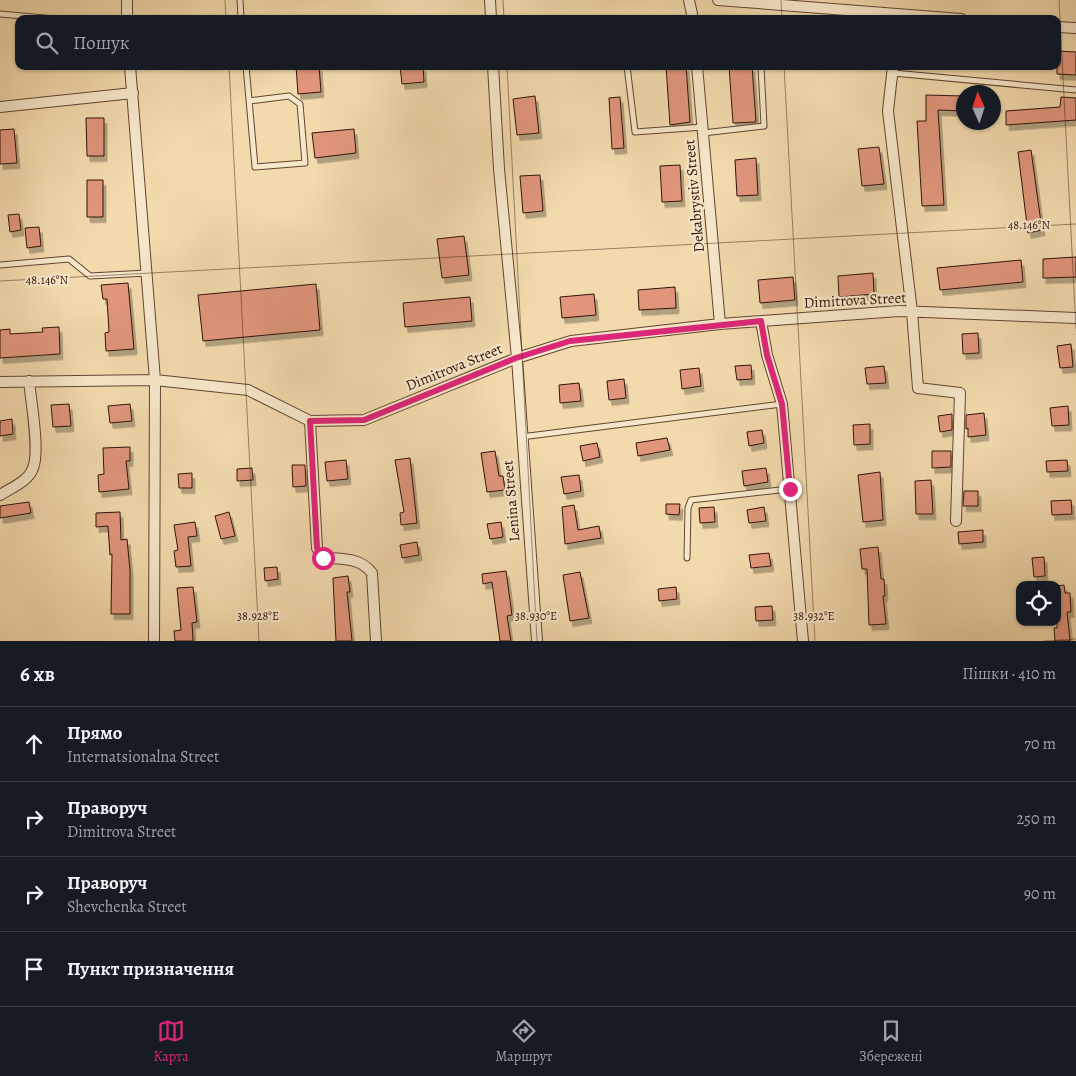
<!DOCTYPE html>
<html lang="uk">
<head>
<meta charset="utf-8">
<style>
  :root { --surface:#171b24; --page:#242831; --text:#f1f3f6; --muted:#9ea1a6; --line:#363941; --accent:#db2777 }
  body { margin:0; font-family:Alegreya,serif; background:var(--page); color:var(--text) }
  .controls { position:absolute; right:15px; bottom:15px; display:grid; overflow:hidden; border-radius:10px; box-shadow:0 1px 4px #0004 }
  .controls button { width:45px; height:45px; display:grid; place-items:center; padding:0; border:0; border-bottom:1px solid var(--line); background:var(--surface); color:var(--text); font:25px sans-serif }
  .compass { position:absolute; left:956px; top:85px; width:45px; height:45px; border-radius:50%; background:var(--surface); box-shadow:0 1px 4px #0004; rotate:357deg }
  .stop { position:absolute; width:15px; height:15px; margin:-11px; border:4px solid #db2777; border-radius:50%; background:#fff }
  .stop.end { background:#db2777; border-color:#fff; box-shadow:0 1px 5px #0008 }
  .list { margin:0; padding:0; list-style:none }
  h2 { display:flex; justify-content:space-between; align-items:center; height:65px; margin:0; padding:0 20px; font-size:21px }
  h2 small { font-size:16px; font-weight:400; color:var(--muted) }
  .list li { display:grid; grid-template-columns:32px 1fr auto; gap:15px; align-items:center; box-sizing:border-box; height:75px; padding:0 20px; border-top:1px solid var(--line) }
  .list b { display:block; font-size:19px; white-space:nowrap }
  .list p { margin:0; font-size:16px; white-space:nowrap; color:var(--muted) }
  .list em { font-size:16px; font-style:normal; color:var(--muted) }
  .icon { flex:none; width:28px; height:28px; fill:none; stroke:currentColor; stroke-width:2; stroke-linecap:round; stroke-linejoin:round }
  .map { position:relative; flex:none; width:1076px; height:641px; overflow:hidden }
  .search { position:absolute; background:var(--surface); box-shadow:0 1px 4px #0004; left:15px; right:15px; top:15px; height:55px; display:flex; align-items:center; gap:12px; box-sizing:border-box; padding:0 18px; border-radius:10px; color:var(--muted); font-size:19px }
  .sheet { height:365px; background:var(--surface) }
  nav { display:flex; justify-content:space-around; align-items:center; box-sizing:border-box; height:70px; border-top:1px solid var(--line); background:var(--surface); font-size:14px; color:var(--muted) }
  nav a { display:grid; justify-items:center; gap:2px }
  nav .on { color:var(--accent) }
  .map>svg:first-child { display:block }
  .building { fill:#e1967c; stroke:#311308; filter:url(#shadow) }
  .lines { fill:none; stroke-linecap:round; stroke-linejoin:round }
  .service-casing { stroke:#614531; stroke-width:7 }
  .minor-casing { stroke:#614531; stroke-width:12 }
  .service { stroke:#f7e7ca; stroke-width:5 }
  .minor { stroke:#f7e7ca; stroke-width:10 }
  .route { stroke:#db2777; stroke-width:6 }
  .ticks { fill:none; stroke:#311308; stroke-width:1; stroke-opacity:0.45 }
  .labels { text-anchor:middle; stroke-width:4.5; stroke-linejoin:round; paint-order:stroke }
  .street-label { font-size:15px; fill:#311308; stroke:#f7e7ca }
  .ticks-label { font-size:12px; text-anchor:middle; fill:#311308; stroke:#f7e7ca; stroke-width:4.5; stroke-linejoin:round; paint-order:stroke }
</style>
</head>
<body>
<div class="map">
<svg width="1076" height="641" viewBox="0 0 1076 641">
  <defs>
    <filter id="shadow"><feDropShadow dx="3" dy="5.5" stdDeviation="0" flood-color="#0004"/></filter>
  </defs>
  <rect width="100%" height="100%" fill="#f2daad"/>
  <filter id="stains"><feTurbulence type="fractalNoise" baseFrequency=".004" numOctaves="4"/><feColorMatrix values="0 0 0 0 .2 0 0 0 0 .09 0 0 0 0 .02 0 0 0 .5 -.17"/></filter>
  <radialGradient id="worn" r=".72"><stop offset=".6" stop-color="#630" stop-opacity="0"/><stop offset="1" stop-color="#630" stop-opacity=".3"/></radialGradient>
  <path class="building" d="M1057,51L1076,52V75L1057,74Z
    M296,66H319L321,92L298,94Z
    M400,66H423L424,82L402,84Z
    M666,66H686L690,122L670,125Z
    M729,66H752L756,122L733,123Z
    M926,95L964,96V111L938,110L944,205L922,206L917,121H926Z
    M535,96L539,133L517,135L513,99Z
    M620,97L624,148L612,149L609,98Z
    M1061,97L1076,98V120L1006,125V111L1060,107Z
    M86,118H104V156H87Z
    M14,129L17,163L0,164V130Z
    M354,129L356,153L315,158L312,133Z
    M879,147L884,184L862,186L858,149Z
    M1031,150L1042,230L1028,233L1018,152Z
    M756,158L758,195L737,196L735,160Z
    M680,165L682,201L662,202L660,166Z
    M540,175L543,211L523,213L520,176Z
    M87,180H103V217H87Z
    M19,214L21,230L10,232L8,215Z
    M39,227L41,246L27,248L25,228Z
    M464,236L469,275L442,278L437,239Z
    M1076,257V277L1043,278V259Z
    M1021,260L1023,282L940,290L937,268Z
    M873,273L874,294L839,297L838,276Z
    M793,277L795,300L760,303L758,280Z
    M128,283L134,349L106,351L105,333L109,332L107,299H103L101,285Z
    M316,284L320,330L203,341L198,295Z
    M675,287L676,308L639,310L638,290Z
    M594,294L596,315L562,318L560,297Z
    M470,297L472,321L405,327L403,303Z
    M59,327L60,354L0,358V330L10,329V334L43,332L42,328Z
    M978,333L979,353L963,354L962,334Z
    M1071,344L1073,367L1060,368L1057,346Z
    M751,365L752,379L737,380L735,366Z
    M884,366L886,383L867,384L865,368Z
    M699,368L701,386L682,389L680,370Z
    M624,379L626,398L609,400L607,381Z
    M579,383L581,401L560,403L559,385Z
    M69,404L71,426L53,427L51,405Z
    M130,404L132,421L110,423L108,406Z
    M1068,406L1069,425L1052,426L1050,408Z
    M984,413L986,435L968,437V428L966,429V415Z
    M952,414V430L940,432L938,416Z
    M12,419L13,434L0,436V421Z
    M870,424V444L854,445L853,425Z
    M762,430L764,443L749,446L747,432Z
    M667,438L670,450L638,456L636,443Z
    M597,443L600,457L583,461L580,446Z
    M130,447V461H126L129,489L99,492L98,475L104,474L103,448Z
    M495,451L499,476H503L505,490L487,492L481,453Z
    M932,451H951V467L932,468Z
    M410,458L417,523L401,525L400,513L404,512L395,460Z
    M346,460L348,479L327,481L325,462Z
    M1067,460L1068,471L1047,472L1046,461Z
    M292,465H305L306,486L293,487Z
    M252,468L253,480L237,481V469Z
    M766,468L768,482L744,486L742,471Z
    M880,472L883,520L863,522L858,475Z
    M192,473V488H179L178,474Z
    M579,475L581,491L564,494L561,477Z
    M931,480L933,514H916L915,481Z
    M964,491H978V506H963Z
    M1071,500L1072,514L1052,515L1051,501Z
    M29,502L31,513L0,518V506Z
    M666,504H680L679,515L666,514Z
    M574,505L578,530L599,526L601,538L565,544L562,507Z
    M714,507L715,522L700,523L699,508Z
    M764,507L766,521L749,523L747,510Z
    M120,512L121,540L127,539L130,570V614H111L112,554L110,555L108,526L96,527V513Z
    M229,512L235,536L221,539L215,516Z
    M195,522L197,536L188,537L191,566L176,567L174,551L178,550L174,525Z
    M501,522L503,537L490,539L487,524Z
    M983,530V542L959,544L958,532Z
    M417,542L419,555L402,558L400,545Z
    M878,547L881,579H884L885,596H883L886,624L869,625L867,569H862L860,549Z
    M769,553L771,566L751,568L749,555Z
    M1044,557L1045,576L1034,577L1032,558Z
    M277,567L278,579L265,581L264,568Z
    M506,571L512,615L507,616L511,641H500L492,582L483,584L482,574Z
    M580,572L589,618L570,621L563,575Z
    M348,576L350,592H347L352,641H336L333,578Z
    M1064,585L1065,593H1070L1071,612H1067L1070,641H1055L1054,628H1057V586Z
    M193,587L197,622L192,623L193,641H175L174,631L181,630L177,588Z
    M676,587L677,599L659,601L658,589Z
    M772,606L773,620L756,621L755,607Z"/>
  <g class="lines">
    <g class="service-casing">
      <path id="service" d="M240,0L241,19
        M0,14L55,19
        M246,66L255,167L305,163L300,104L289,96L249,101
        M627,66L635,132L703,127
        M893,73L1076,90
        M703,133L764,126L761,66
        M0,265L69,259L90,276L147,273
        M521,437L782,404
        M687,558L688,508L691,500L789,489"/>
    </g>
    <g class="minor-casing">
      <path id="minor" d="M127,0V19
        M490,0L491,19
        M689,0L693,19
        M718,0L961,19
        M1057,27L1076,28
        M130,66L155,380L154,641
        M493,66L499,169L517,358L537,641
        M697,66L720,324
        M893,66L888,111L912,312L918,388L960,393L956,521
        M0,107L133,93
        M761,321L767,355L782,404L803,641
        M0,382L155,380L248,390L310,421L364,420L517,358L571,341L720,324L899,311L1076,318
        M310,421L317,548L323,558C341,559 360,557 372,573L376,641
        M0,495C11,488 29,481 33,468C40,452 31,401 29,381"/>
    </g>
    <use href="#service" class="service"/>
    <use href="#minor" class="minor"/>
  </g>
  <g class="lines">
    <path class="route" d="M323,558L317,548L310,421L364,420L516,358L570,341L761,321L767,355L782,404L790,489"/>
  </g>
  <path class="ticks" d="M225,0L226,19M503,0L504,19M781,0L782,19M1059,0L1076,329M229,66L259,641M507,66L537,641M784,66L815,641M0,281L1076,224M1044,641L1076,639"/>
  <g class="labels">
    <g class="street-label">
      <text transform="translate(694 196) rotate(-95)" y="5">Dekabrystiv Street</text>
      <text transform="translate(855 300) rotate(-3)" y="5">Dimitrova Street</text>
      <text transform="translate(454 367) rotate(-22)" y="5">Dimitrova Street</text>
      <text transform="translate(511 501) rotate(-95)" y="5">Lenina Street</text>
    </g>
  </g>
  <g class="ticks-label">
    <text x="1029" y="229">48.146°N</text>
    <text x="47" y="284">48.146°N</text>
    <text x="258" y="620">38.928°E</text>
    <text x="536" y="620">38.930°E</text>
    <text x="814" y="620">38.932°E</text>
  </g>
  <rect width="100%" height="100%" filter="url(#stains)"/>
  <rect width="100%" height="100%" fill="url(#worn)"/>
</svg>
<div class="controls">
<button><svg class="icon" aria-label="locate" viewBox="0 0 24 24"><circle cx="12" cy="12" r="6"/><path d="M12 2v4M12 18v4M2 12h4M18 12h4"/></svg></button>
</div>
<svg class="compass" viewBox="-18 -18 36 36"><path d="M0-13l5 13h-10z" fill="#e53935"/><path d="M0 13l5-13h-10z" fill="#9ea1a6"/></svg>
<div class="stop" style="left:323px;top:558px"></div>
<div class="stop end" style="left:790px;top:489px"></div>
<div class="search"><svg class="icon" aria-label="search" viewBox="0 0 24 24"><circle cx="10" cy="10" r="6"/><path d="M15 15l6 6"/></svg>Пошук</div>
</div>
<section class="sheet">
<h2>6 хв<small>Пішки · 410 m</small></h2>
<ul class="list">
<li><svg class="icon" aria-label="ahead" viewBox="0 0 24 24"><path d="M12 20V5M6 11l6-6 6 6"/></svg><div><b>Прямо</b><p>Internatsionalna Street</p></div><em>70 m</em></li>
<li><svg class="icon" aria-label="right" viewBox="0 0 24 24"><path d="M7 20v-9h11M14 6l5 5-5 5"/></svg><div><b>Праворуч</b><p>Dimitrova Street</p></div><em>250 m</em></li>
<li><svg class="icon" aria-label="right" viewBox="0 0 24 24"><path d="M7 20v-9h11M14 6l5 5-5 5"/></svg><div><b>Праворуч</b><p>Shevchenka Street</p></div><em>90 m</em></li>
<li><svg class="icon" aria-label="arrive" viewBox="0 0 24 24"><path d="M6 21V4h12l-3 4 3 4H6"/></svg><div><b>Пункт призначення</b></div></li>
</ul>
</section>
<nav>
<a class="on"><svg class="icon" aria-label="map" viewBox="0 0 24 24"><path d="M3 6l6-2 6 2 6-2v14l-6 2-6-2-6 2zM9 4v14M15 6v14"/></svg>Карта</a>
<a><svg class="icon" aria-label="directions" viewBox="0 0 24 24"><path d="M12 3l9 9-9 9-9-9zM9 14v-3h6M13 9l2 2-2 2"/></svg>Маршрут</a>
<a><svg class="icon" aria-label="saved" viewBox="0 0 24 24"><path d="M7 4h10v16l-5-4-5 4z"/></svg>Збережені</a>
</nav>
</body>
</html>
